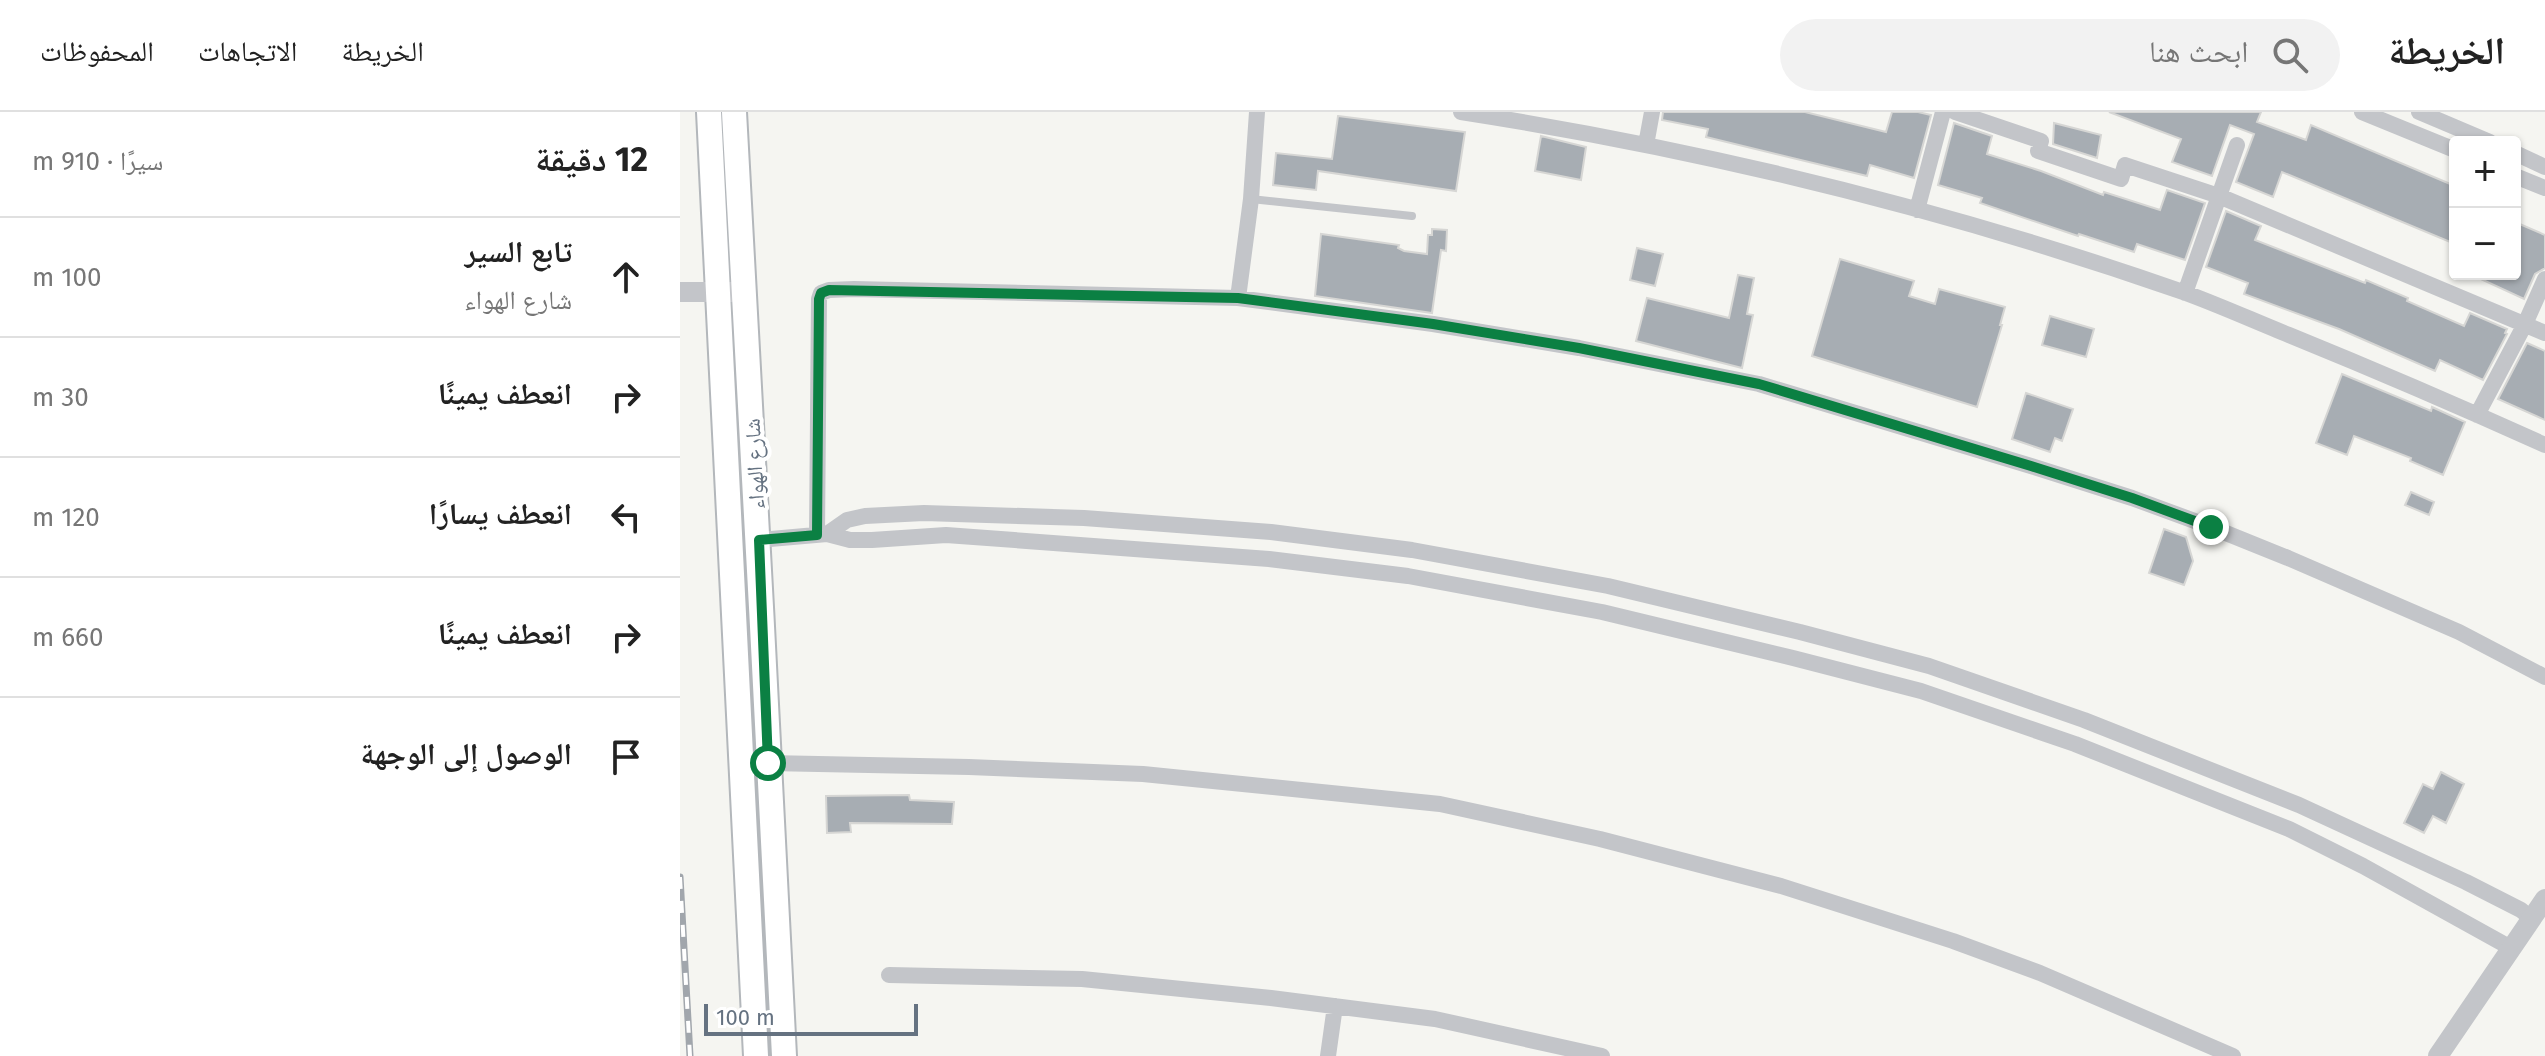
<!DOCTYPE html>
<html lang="ar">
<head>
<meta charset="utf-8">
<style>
  :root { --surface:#fff; --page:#f2f2f2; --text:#222; --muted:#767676; --line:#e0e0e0 }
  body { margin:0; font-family:"Fira Sans","Noto Naskh Arabic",sans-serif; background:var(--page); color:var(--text); direction:rtl }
  .controls { position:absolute; right:24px; top:24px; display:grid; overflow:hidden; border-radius:8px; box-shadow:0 2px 6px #0004 }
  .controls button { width:72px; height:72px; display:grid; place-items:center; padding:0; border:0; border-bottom:2px solid var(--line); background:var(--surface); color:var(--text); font:40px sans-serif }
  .scale { position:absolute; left:24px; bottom:20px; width:214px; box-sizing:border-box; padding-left:8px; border:4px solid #657281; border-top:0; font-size:22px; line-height:28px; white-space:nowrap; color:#657281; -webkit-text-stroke:6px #fff; paint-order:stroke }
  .stop { position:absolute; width:24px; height:24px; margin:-18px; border:6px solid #0b8043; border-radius:50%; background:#fff }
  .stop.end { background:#0b8043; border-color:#fff; box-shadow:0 2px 8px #0008 }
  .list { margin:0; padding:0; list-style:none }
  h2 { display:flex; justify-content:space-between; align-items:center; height:104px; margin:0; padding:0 32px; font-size:34px }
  h2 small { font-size:26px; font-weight:400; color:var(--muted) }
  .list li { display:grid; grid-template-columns:52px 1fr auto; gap:24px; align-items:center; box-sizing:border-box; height:120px; padding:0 32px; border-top:2px solid var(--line) }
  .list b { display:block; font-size:30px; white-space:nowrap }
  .list p { margin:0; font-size:26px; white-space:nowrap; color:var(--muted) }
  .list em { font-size:26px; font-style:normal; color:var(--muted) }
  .icon { flex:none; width:44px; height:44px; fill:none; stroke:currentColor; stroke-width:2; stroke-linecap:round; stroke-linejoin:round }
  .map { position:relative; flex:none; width:1865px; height:944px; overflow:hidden; direction:ltr }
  header { display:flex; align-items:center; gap:48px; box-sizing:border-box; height:112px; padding:0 40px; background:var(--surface); border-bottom:2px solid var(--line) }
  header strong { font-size:38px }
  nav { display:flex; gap:44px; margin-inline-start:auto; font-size:28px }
  .search { width:560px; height:72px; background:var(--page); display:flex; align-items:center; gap:20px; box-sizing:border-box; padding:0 28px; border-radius:44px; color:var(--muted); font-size:30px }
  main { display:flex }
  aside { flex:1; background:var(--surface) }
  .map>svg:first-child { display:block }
  .building { fill:#a7adb3; stroke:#d6d6d4; stroke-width:2 }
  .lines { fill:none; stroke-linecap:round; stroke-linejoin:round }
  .primary-casing { stroke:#b3b7bb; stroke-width:28 }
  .service { stroke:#c3c5c9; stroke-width:8 }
  .minor { stroke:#c3c5c9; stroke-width:16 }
  .tertiary { stroke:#c3c5c9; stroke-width:20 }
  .primary { stroke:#fff; stroke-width:24 }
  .rail-casing { stroke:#a1a6ac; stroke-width:7 }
  .rail { stroke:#fff; stroke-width:4; stroke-dasharray:12; stroke-linecap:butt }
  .route { stroke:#0b8043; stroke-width:10 }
  .labels { text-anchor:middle; stroke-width:8; stroke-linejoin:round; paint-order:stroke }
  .street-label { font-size:22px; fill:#657281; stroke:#fff }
</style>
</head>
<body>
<header>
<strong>الخريطة</strong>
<div class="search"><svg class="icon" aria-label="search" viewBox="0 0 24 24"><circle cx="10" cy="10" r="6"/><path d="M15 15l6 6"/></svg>ابحث هنا</div>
<nav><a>الخريطة</a><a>الاتجاهات</a><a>المحفوظات</a></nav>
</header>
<main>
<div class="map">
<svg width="1865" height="944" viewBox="0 0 1865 944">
  <rect width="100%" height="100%" fill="#f5f5f1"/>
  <path class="building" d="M983,0H1125L1206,20L1212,0H1238L1251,3L1234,66L1190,53L1187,64L1026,25L1028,17L982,8Z
    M1429,0H1581L1577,10L1626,28L1631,13L1775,74V132L1602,60L1593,85L1556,70L1574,22L1550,13L1532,64L1492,50L1501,27Z
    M658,4L785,20L776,79L638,59L636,78L593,73L596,41L652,47Z
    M1274,11L1312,24L1307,42L1361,59L1423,83L1424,80L1480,98L1487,78L1525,91L1505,148L1457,132L1454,140L1399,122L1398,124L1300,91L1302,86L1258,73Z
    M1374,11L1421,23L1417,46L1373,32Z
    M861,24L906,35L901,68L855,59Z
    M1546,99L1581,114L1575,128L1685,171L1686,168L1728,186L1727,189L1784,214L1790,201L1827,217L1825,221L1827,222L1803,268L1760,248L1755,259L1659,217L1564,182L1568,171L1526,155Z
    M1835,110L1865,123V156L1855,162L1844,187L1790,162H1835Z
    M752,117L767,118L766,139L761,138L752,201L635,184L641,122L719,133L718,136L724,139L747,142L748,123H752Z
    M957,136L983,142L975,174L950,168Z
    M1160,147L1234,169L1229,184L1255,192L1259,177L1325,195L1320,213H1322L1297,295L1132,244Z
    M1058,163L1074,166L1067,202L1073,203L1062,256L956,229L967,186L1049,206Z
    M1370,204L1414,217L1406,245L1362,233Z
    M1847,231L1865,239V308L1818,287Z
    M1662,262L1751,299L1752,295L1785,310L1763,363L1730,349L1731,346L1674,324L1667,343L1636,331Z
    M1346,281L1393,297L1382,329L1375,326L1370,340L1332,327Z
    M1731,380L1754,390L1749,403L1725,393Z
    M1484,417L1506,425L1513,449L1504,473L1469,461Z
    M1761,660L1784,672L1766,711L1753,704L1744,721L1724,711L1743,672L1753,677Z
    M229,683L230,688L274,690L272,712L170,711L171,720L147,721L146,684Z"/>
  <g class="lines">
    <g class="primary-casing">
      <path id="primary" d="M29,0L76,944
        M54,0C71,315 89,629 104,944"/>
    </g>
    <path class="service" d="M571,87L732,104"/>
    <path class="minor" d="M781,0C1026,38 1268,98 1503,180C1539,193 1574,209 1609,223C1695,258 1781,295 1865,333
      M1275,0L1361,29L1358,39L1441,67L1445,53L1539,84L1557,33
      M1682,0L1775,38
      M1739,0L1810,30
      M966,33L972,0
      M1835,41L1865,55
      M1835,64L1865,76
      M1237,98L1263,0
      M1505,181L1539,84L1865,221
      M558,186L571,87L577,0
      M1797,303L1845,212L1865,167
      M147,422L167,408L185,404L244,401L404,406L591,420L732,438L928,474L1120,520L1249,554L1404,608L1619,693L1786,770L1841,798L1852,807
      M137,423L139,187L141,181L149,178L174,177L558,186L753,212L899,236L1079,272L1351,354L1452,386L1531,415L1608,446L1779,520L1865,565
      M79,428L147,422L170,428H192L266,423L589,447L728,464L922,500L1113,546L1241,579L1395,632L1609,717L1683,754L1831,836
      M88,651L289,655L463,662L760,692L920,727L1101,774L1170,796L1273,829L1360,861L1553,944
      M209,863L402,867L591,886L755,907L922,944
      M648,944L655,894"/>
    <path class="tertiary" d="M0,180H52
      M1758,944L1865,787"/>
    <use href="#primary" class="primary"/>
    <g class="rail-casing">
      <path id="rail" d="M0,765L10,944"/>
    </g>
    <use href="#rail" class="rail"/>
  </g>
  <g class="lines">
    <path class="route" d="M88,651L79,428L137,423L139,187L141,181L149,178L558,186L753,212L899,236L1079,272L1351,354L1452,386L1531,415"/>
  </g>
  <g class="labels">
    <g class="street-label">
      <text transform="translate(74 352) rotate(-93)" y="8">شارع الهواء</text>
    </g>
  </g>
</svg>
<div class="controls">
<button>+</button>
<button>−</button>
</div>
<div class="scale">100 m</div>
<div class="stop" style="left:88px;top:651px"></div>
<div class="stop end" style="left:1531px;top:415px"></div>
</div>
<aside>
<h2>12 دقيقة<small>سيرًا · 910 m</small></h2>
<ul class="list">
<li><svg class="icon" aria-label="ahead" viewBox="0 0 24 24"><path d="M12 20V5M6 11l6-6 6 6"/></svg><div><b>تابع السير</b><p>شارع الهواء</p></div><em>100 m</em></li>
<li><svg class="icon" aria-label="right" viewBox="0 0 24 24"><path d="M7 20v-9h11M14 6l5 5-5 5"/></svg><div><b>انعطف يمينًا</b></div><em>30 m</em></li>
<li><svg class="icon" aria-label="left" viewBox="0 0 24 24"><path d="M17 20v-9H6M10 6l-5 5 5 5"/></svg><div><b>انعطف يسارًا</b></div><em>120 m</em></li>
<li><svg class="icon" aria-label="right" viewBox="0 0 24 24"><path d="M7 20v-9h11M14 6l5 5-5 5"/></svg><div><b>انعطف يمينًا</b></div><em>660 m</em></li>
<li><svg class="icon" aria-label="arrive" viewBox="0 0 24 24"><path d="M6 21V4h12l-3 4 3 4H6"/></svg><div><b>الوصول إلى الوجهة</b></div></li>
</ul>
</aside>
</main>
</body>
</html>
